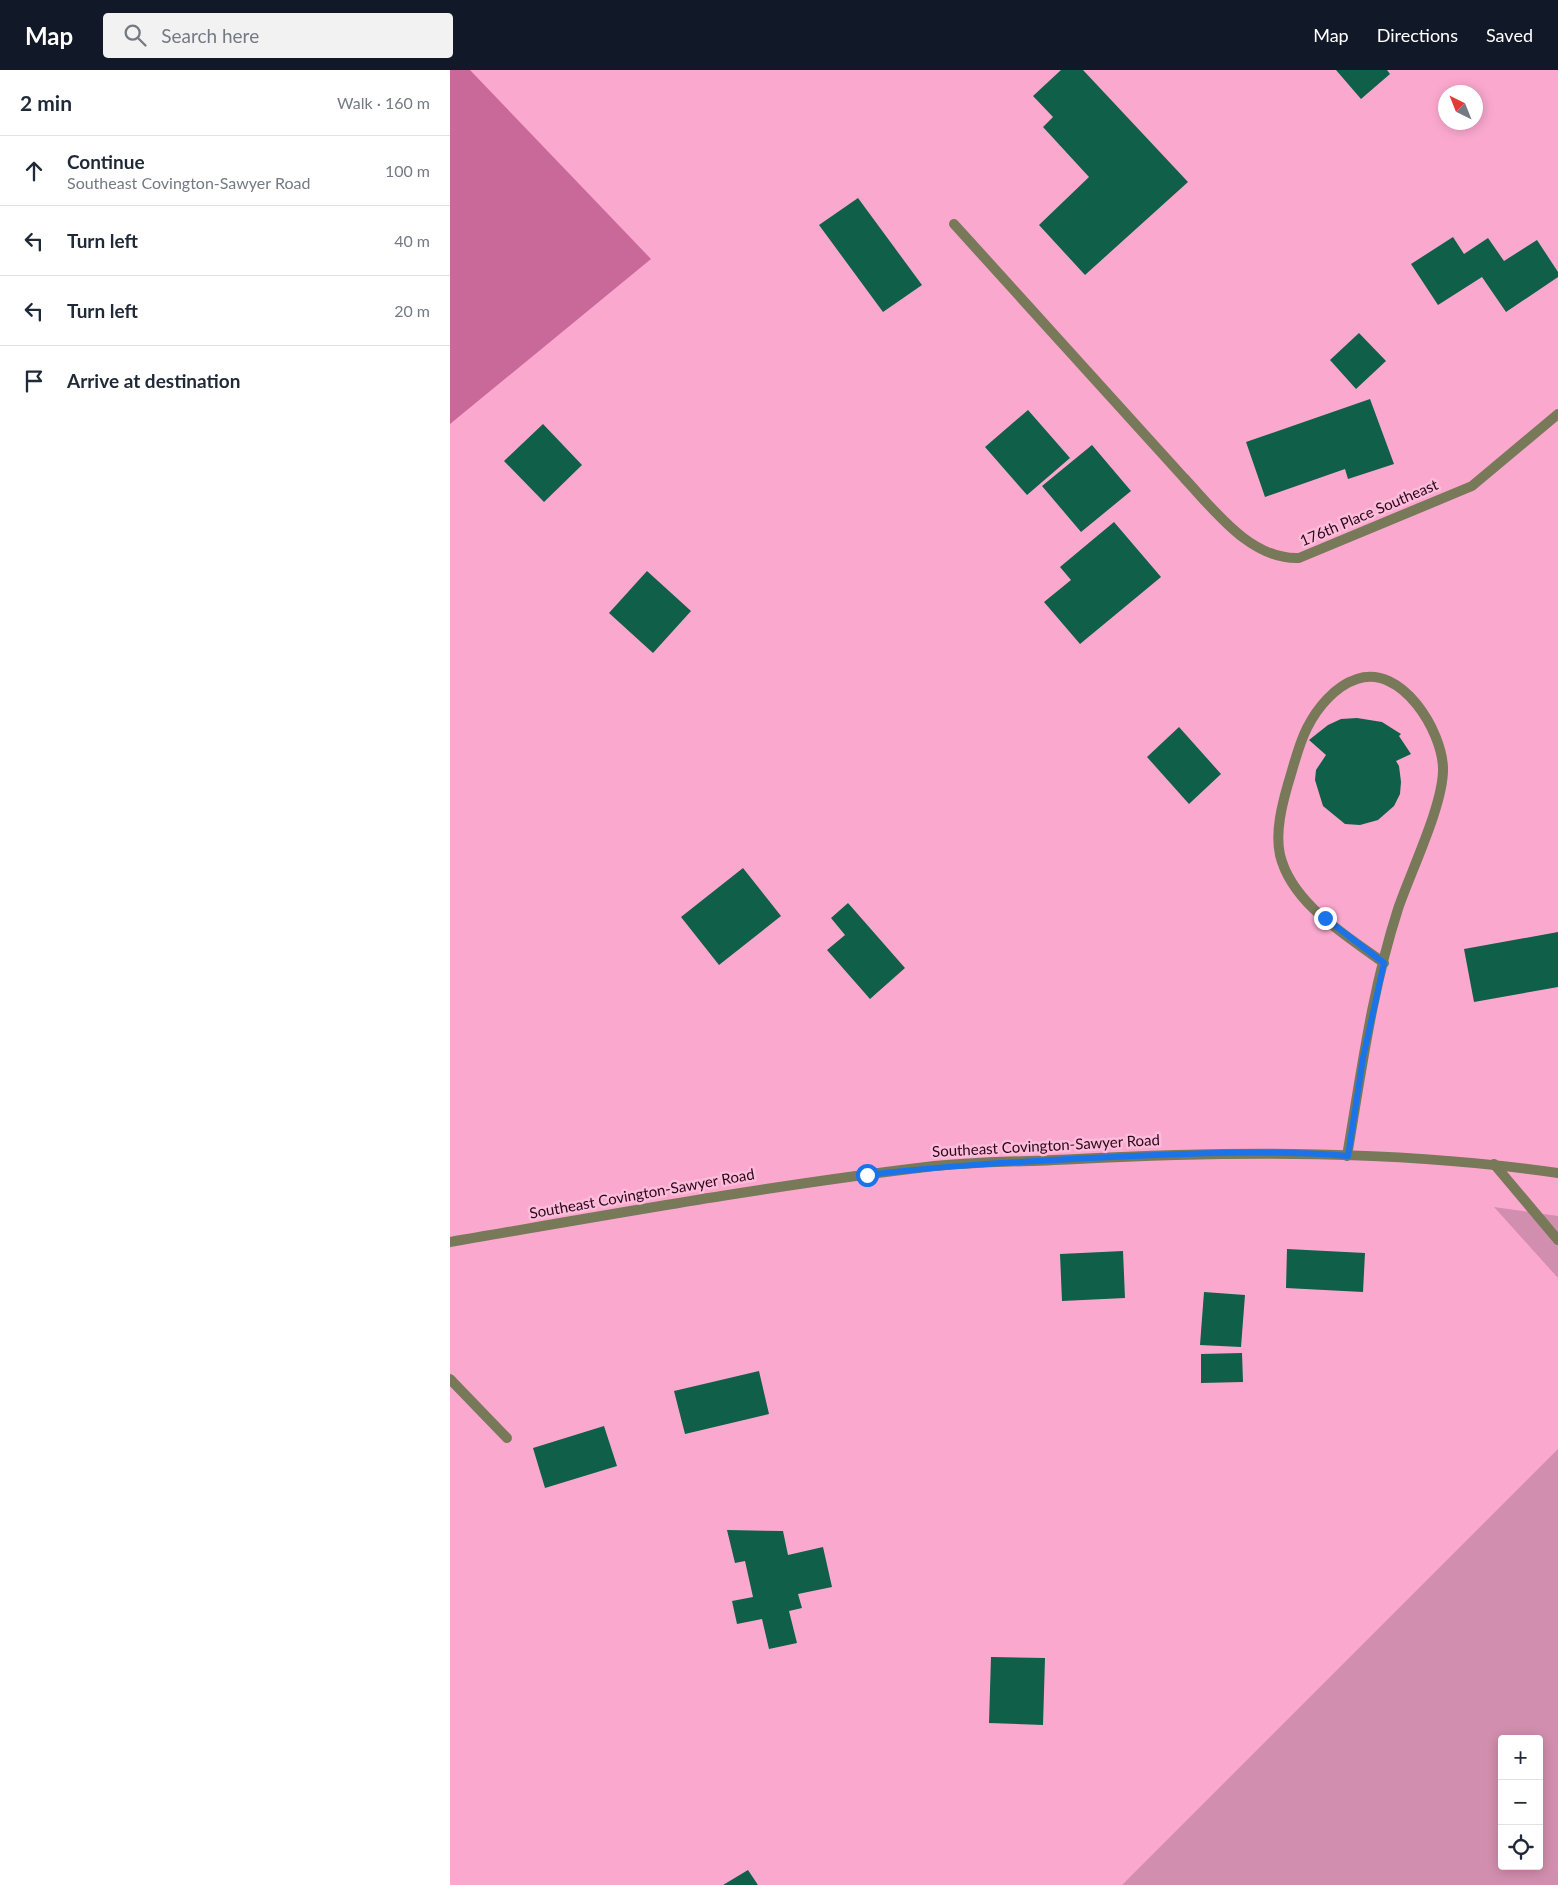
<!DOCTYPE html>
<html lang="en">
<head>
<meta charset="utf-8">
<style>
  :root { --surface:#fff; --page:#f2f2f3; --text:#1f2937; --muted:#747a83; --line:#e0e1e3; --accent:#111827 }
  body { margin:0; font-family:Lato,sans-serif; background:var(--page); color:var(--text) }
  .controls { position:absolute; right:15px; bottom:15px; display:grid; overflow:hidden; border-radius:5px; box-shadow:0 2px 12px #0003 }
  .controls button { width:45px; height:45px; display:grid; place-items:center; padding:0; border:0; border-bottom:1px solid var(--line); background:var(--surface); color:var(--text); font:25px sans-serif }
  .compass { position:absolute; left:988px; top:15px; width:45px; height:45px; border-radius:50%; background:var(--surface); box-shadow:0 2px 12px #0003; rotate:317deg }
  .stop { position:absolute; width:15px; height:15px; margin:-11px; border:4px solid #1a73e8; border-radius:50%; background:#fff }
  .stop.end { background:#1a73e8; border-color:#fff; box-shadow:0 1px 5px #0008 }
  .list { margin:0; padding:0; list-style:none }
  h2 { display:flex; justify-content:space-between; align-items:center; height:65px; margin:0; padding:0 20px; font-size:21px }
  h2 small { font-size:16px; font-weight:400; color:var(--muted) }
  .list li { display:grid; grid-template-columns:32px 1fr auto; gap:15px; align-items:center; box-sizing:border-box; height:70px; padding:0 20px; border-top:1px solid var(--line) }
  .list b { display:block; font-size:19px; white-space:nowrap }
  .list p { margin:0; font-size:16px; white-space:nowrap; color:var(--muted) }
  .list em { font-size:16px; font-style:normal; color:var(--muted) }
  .icon { flex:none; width:28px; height:28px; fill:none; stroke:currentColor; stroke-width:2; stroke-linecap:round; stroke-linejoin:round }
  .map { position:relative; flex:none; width:1108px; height:1815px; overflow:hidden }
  header { display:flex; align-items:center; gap:30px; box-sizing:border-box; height:70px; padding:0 25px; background:var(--accent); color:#fff }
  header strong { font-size:24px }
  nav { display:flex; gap:28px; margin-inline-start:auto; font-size:18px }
  .search { width:350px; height:45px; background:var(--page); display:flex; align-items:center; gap:12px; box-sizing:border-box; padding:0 18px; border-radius:5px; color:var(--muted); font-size:19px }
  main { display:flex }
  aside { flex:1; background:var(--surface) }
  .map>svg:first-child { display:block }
  .green { fill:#d28eae; fill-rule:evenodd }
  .forest { fill:#c9699a }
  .building { fill:#0f5f49 }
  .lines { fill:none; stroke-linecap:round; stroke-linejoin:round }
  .service { stroke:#787958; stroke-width:10 }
  .minor { stroke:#787958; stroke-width:10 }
  .tertiary { stroke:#787958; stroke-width:10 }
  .route { stroke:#1a73e8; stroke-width:6 }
  .labels { text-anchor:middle; stroke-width:5; stroke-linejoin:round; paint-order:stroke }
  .street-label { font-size:15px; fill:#260818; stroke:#ffbbda }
</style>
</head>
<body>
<header>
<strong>Map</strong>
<div class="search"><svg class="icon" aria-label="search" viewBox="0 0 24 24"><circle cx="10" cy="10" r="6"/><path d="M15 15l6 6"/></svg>Search here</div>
<nav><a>Map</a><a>Directions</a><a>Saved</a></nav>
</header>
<main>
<aside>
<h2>2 min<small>Walk · 160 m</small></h2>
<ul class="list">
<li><svg class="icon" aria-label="ahead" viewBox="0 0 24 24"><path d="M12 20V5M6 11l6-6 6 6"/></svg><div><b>Continue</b><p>Southeast Covington-Sawyer Road</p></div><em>100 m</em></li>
<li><svg class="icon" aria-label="left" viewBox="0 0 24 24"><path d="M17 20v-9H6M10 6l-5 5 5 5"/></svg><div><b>Turn left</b></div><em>40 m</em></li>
<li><svg class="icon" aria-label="left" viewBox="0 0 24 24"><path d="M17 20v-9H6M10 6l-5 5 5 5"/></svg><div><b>Turn left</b></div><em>20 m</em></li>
<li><svg class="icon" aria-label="arrive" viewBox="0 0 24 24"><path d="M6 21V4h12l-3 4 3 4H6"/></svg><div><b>Arrive at destination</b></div></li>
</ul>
</aside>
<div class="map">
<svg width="1108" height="1815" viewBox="0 0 1108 1815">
  <rect width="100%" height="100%" fill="#fba8cf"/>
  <path class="green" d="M1044,1137L1108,1146V1208Z
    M1108,1379V1815H672ZM1052,1669H1089V1796H1052Z"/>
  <path class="forest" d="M0,0H20L201,189L0,354Z"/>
  <path class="building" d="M611,0H633L738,112L635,205L589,155L639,107L593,57L603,47L583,26Z
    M886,0H937L940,4L911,29Z
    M408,128L472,215L433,242L369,155Z
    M1003,167L1014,184L1038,168L1054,191L1087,170L1108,202V207L1056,242L1032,207L988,235L961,194Z
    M909,263L936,291L906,319L880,290Z
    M920,329L944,394L898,409L895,399L815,427L796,372Z
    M578,340L620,388L577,425L535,377Z
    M93,354L132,395L94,432L54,391Z
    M642,375L681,421L631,462L592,416Z
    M664,452L711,507L630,574L594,532L621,510L610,497Z
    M197,501L241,541L203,583L159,543Z
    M907,648L932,652L951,664L949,666L961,684L946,691L949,696L951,712L950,724L944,736L928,750L910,755L895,754L873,736L865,710L866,700L876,685L859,670L878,655L891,649Z
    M729,657L771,704L739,734L697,687Z
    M293,798L331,846L269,895L231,847Z
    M398,833L455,898L420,929L377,880L395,865L381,848Z
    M1108,862V917L1024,932L1014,879Z
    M837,1179L915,1183L913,1222L836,1218Z
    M673,1181L675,1228L612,1231L610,1184Z
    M754,1222L795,1225L791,1277L750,1275Z
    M792,1283L793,1312L751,1313V1284Z
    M309,1301L319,1344L235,1364L224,1321Z
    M154,1356L167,1396L95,1418L83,1378Z
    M277,1460L333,1461L338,1485L373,1477L382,1517L348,1524L352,1538L339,1541L347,1573L319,1579L312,1549L287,1554L282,1531L303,1527L295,1491L285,1493Z
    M541,1587L595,1588L593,1655L539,1653Z
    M298,1800L308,1815H273Z"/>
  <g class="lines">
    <path class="service" d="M504,154L735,409
      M897,1086C911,1004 922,919 948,839C960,803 994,734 993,698C992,661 952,594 907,609C885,616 867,638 857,658C848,676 844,695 838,714C832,735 825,762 830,785C842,834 896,865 934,893
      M0,1309L57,1368"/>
    <path class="minor" d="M735,409C765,441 801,490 849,488L1022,416L1108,344
      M1044,1094L1108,1170"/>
    <path class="tertiary" d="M0,1172C158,1145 317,1116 476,1097C526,1091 577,1092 627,1089C787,1081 949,1080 1108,1103"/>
  </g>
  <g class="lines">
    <path class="route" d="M417,1105C491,1096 565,1092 640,1088C725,1084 812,1079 898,1086L913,988L934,893L875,848"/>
  </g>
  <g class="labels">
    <g class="street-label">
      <text transform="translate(919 443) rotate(-23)" y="5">176th Place Southeast</text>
      <text transform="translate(596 1076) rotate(-3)" y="5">Southeast Covington-Sawyer Road</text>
      <text transform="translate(192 1124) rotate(-10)" y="5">Southeast Covington-Sawyer Road</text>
    </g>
  </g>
</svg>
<div class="controls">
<button>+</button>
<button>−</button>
<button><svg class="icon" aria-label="locate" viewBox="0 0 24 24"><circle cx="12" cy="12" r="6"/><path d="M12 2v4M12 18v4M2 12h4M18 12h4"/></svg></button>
</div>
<svg class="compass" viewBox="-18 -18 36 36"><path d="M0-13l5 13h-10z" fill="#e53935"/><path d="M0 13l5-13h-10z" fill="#747a83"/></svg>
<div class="stop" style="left:417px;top:1105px"></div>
<div class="stop end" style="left:875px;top:848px"></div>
</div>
</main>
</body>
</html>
